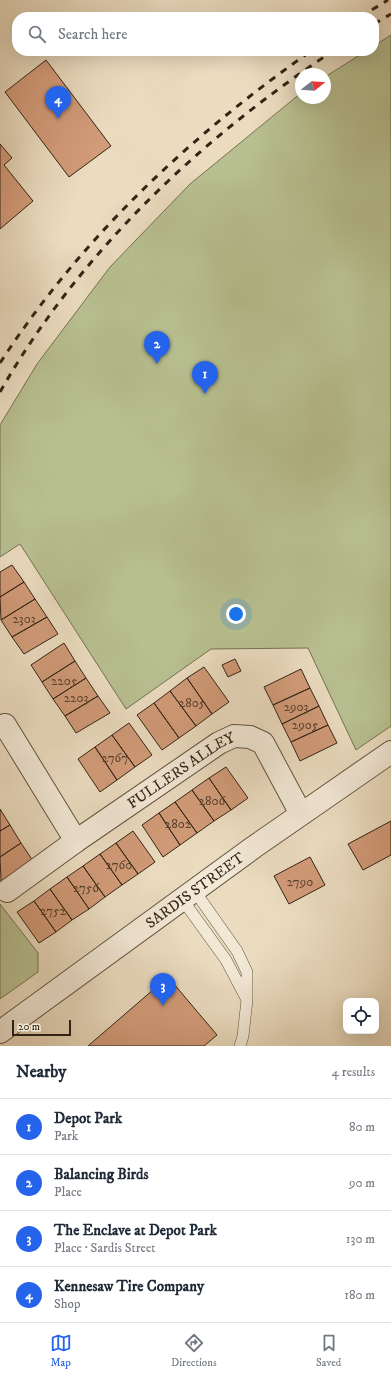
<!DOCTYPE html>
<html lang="en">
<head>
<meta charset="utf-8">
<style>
  :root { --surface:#fff; --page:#f6f6f7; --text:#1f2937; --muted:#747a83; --line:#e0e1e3; --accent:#2563eb }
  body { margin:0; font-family:"IM FELL DW Pica",serif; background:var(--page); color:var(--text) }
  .controls { position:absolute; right:12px; bottom:12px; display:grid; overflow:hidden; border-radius:8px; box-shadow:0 4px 16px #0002 }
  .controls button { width:36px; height:36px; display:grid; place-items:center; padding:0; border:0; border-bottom:1px solid var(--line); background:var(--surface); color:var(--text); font:20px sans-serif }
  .compass { position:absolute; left:295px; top:68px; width:36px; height:36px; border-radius:50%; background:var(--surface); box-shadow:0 4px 16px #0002; rotate:73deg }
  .scale { position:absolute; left:12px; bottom:10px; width:59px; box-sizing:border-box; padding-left:4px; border:2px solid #322414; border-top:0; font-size:11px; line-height:14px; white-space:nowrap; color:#322414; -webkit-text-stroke:3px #f2e8d6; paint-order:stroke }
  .you { position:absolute; left:236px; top:614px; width:14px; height:14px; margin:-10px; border:3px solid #fff; border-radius:50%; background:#1a73e8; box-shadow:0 0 0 6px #1a73e833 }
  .badge { display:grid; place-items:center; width:26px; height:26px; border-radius:50%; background:var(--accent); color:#fff; font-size:13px; font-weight:700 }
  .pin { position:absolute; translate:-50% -33px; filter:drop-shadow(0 1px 2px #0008) }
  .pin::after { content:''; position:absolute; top:21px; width:14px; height:12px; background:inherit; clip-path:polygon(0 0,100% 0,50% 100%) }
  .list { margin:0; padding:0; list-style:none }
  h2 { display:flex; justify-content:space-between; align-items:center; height:52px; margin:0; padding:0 16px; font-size:17px }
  h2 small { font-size:13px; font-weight:400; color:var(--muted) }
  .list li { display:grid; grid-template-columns:26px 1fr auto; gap:12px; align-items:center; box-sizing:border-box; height:56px; padding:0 16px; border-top:1px solid var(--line) }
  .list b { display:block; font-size:15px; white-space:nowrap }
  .list p { margin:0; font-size:13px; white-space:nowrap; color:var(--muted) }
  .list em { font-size:13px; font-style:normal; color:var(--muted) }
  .icon { flex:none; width:22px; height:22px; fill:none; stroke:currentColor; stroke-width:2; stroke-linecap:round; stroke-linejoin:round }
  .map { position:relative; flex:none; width:391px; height:1046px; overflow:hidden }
  .search { position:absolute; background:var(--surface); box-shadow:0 4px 16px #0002; left:12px; right:12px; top:12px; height:44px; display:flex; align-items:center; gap:10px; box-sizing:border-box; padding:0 14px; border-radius:16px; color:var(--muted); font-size:15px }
  .sheet { height:276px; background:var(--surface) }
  nav { display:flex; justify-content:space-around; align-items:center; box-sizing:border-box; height:56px; border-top:1px solid var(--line); background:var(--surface); font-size:11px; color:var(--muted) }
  nav a { display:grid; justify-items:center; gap:2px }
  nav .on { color:var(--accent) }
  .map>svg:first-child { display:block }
  .green { fill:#b8c091; stroke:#757252 }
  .building { fill:#d29b79; stroke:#322414 }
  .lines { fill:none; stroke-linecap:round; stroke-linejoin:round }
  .lane-casing { stroke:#60523f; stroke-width:12 }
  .street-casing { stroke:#60523f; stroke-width:24 }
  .lane { stroke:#f2e8d6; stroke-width:11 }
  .street { stroke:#f2e8d6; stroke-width:22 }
  .rail { stroke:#322414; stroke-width:3; stroke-dasharray:7 7; stroke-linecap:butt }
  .labels { text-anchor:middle; stroke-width:4; stroke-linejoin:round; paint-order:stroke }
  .number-label { font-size:13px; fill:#5a422d }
  .street-label { font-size:15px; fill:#322414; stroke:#f2e8d6 }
</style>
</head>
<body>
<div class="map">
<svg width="391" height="1046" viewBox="0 0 391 1046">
  <rect width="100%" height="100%" fill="#ebdcc0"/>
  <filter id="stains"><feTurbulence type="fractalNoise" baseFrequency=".005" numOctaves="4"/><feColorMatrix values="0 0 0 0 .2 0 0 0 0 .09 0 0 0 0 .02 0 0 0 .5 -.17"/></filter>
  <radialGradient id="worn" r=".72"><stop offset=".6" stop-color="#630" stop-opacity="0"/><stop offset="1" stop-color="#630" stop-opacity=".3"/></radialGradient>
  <path class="green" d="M391,35V726L356,750L308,648L211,649L126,709L20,544L0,557V425L37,364L110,267L190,184L301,93V98H325V77L366,51H374V46Z
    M0,904L38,953V972L0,999Z"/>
  <path class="building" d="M46,60L111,146L69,177L5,92Z
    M0,144L12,158L4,165L33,201L0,229Z
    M12,565L24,582L0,597V572Z
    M24,582L35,599L1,620L0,597Z
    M35,599L47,617L12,637L1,620Z
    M47,617L58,634L24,654L12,637Z
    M64,643L75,661L42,682L31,665Z
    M235,659L241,671L228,677L222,665Z
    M75,661L86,678L53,699L42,682Z
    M204,667L229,702L212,714L187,678Z
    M301,669L310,688L273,705L264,687Z
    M86,678L98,696L65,716L53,699Z
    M187,678L212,714L196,726L170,691Z
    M310,688L319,706L282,724L273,705Z
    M170,691L196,726L179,738L154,703Z
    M98,696L110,713L76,733L65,716Z
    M154,703L179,738L162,750L137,715Z
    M319,706L328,725L291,742L282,724Z
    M129,723L152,755L135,767L112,735Z
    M328,725L337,743L300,761L291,742Z
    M112,735L135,767L117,780L95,747Z
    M95,747L117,780L100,792L78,759Z
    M226,767L248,798L231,810L209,778Z
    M209,778L231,810L214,821L192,790Z
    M192,790L214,821L197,833L175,802Z
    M175,802L197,833L180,845L159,813Z
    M0,809L10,825L0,831Z
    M159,813L180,845L163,857L142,825Z
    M391,821V855L363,870L348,844Z
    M10,825L21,843L0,857V831Z
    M133,831L155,862L138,874L116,843Z
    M21,843L33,861L1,881L0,857Z
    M116,843L138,874L122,885L100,854Z
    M100,854L122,885L105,897L83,866Z
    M310,857L325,885L289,904L274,876Z
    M83,866L105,897L89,909L67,877Z
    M67,877L89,909L72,920L50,889Z
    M50,889L72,920L56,932L34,901Z
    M34,901L56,932L39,943L17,912Z
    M168,977L217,1035L204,1046H88Z"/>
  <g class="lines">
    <g class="lane-casing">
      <path id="lane" d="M194,890L237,951L247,972V999
        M182,899L226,960L247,1000L243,1036L240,1046"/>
    </g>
    <g class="street-casing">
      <g id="street">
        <path d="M5,725L76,841"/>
        <path id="s1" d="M7,891L76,841L219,743L234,736L250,737L263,743L301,814"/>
        <path id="s2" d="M0,1032L254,847L391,752"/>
      </g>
    </g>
    <use href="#lane" class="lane"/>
    <use href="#street" class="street"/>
    <path class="rail" d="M360,17L388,0
      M374,24L391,14
      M0,363C81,238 190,136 311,51
      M0,392C79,253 200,139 333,51"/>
  </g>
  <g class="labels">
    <g class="number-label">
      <text x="24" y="623">2303</text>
      <text x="64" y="685">2205</text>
      <text x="76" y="702">2203</text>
      <text x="192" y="707">2805</text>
      <text x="296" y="711">2903</text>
      <text x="305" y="729">2905</text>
      <text x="115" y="762">2767</text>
      <text x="212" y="805">2806</text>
      <text x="178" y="828">2802</text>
      <text x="119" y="869">2760</text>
      <text x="300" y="886">2790</text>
      <text x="86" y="892">2756</text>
      <text x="53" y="915">2752</text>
    </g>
    <g class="street-label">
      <text dy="5" stroke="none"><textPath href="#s1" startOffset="212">FULLERS ALLEY</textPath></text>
      <text dy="5" stroke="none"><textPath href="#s2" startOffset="241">SARDIS STREET</textPath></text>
    </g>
  </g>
  <rect width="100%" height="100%" filter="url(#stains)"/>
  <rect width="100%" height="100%" fill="url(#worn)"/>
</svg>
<div class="controls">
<button><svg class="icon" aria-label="locate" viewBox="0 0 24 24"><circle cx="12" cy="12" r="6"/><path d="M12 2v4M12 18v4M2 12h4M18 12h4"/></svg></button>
</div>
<svg class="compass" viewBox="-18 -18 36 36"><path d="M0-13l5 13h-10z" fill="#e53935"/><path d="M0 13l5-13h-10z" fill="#747a83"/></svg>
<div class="scale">20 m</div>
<div class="you"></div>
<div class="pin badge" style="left:205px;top:394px">1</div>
<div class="pin badge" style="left:157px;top:364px">2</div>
<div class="pin badge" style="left:163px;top:1006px">3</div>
<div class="pin badge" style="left:58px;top:119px">4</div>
<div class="search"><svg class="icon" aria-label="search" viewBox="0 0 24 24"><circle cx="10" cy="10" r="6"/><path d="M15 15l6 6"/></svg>Search here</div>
</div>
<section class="sheet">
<h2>Nearby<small>4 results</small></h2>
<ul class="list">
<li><span class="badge">1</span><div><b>Depot Park</b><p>Park</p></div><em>80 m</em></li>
<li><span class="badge">2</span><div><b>Balancing Birds</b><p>Place</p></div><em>90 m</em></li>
<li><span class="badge">3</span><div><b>The Enclave at Depot Park</b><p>Place · Sardis Street</p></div><em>130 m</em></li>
<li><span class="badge">4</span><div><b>Kennesaw Tire Company</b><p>Shop</p></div><em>180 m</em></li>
</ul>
</section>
<nav>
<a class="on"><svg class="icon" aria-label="map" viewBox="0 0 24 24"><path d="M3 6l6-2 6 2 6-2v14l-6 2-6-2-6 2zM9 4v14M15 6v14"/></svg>Map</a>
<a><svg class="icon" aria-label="directions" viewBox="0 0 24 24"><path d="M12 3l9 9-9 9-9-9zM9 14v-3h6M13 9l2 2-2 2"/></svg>Directions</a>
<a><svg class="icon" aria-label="saved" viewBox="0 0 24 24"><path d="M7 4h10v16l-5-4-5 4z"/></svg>Saved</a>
</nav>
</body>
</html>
